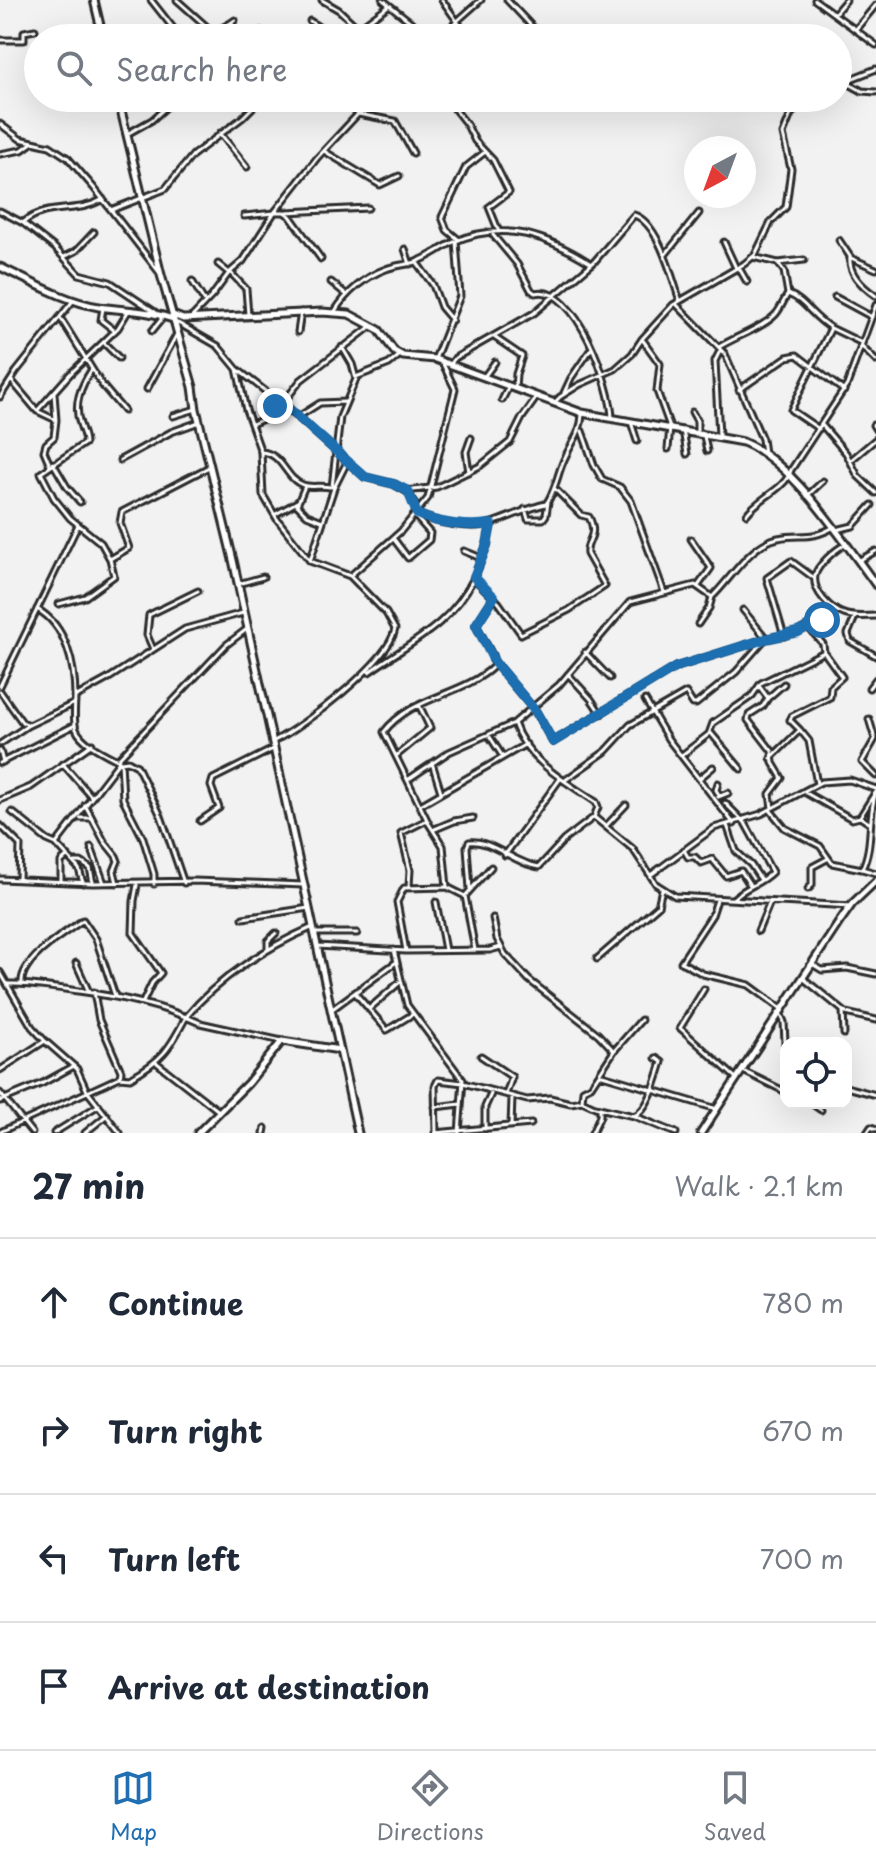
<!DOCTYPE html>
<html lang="en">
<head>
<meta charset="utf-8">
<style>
  :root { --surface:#fff; --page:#f2f2f3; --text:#1f2937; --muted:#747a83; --line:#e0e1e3; --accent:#1f6fb2 }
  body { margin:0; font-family:"Playpen Sans",sans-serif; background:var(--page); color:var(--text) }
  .controls { position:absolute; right:24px; bottom:24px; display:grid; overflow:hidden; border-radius:16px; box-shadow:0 8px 32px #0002 }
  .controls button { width:72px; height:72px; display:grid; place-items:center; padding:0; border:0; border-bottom:2px solid var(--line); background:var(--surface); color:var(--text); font:40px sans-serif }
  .compass { position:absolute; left:684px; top:136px; width:72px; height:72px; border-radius:50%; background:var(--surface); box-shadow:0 8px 32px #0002; rotate:221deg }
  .stop { position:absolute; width:24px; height:24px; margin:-18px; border:6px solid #1f6fb2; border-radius:50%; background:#fff }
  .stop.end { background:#1f6fb2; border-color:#fff; box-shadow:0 2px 8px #0008 }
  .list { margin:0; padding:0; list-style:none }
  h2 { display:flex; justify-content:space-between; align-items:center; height:104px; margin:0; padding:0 32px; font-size:34px }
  h2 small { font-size:26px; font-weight:400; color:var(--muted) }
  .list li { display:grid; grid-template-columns:52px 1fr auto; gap:24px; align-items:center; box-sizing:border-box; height:128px; padding:0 32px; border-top:2px solid var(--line) }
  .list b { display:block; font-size:30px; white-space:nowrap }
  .list em { font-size:26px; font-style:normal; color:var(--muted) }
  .icon { flex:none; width:44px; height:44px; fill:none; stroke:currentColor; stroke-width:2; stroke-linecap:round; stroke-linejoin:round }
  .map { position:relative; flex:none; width:876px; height:1133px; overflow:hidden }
  .search { position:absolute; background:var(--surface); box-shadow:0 8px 32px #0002; left:24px; right:24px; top:24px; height:88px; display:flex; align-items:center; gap:20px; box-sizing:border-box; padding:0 28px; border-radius:44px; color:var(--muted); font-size:30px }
  .sheet { height:616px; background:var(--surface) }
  nav { display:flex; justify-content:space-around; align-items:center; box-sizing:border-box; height:112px; border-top:2px solid var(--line); background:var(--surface); font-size:22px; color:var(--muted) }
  nav a { display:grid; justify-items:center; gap:4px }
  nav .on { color:var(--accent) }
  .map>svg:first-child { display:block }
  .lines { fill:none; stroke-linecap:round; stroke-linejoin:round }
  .street-casing { stroke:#2b2b2b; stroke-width:9 }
  .secondary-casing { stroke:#2b2b2b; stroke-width:11 }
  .street { stroke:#fff; stroke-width:3 }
  .secondary { stroke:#fff; stroke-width:5 }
  .route { stroke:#1f6fb2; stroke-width:10 }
</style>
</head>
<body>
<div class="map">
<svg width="876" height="1133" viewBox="0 0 876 1133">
  <rect width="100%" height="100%" fill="#f2f2f2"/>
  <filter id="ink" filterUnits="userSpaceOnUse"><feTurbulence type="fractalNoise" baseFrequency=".0125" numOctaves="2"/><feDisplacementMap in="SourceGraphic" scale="16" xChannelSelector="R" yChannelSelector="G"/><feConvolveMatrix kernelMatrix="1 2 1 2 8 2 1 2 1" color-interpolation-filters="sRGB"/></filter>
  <g filter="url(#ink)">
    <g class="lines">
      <g class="street-casing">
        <path id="street" d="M151,0L181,38
          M177,0L214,33
          M322,0L339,10L357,27
          M383,0L431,38
          M442,0L464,31
          M507,0L541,36
          M815,0L876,45
          M834,14L846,0
          M310,21L334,38
          M856,29L876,5
          M261,31L267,38
          M210,38C219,27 225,28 235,20
          M345,38L388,6
          M438,38L481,0
          M0,40H24V32L35,30
          M844,81L862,91L876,92
          M838,84L876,69
          M415,98L421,105L437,98
          M446,98L467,125L475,141L493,160L509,192L489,207L499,232
          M358,114L395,121L413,153
          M0,124L20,139L50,146L68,158L94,188L159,272
          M220,133L247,167
          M127,134L152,120L176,98
          M324,151L380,185L399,176
          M0,154L22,150L33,142
          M111,210L165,189L193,155L242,118L262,98
          M0,211L23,223L55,248L79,274L110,282L155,312
          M276,212H284L290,216L321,259
          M286,212L368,208
          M244,216L274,213
          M24,222C49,202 77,215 103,199
          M493,235L517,264L531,290L535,293C576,283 612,388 612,419
          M459,240L447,230L442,217L466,167L485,152
          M839,240L851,258L876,269
          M724,242L736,268
          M405,249L410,264
          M665,255L699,213
          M64,257L76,251L94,232
          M753,257L778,263L804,260
          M850,257C848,274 863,287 876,296
          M417,263L433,285L441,307L452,320
          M778,263L784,271L788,294C805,300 812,317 831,328
          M218,264L229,273
          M739,268L747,282
          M231,273L246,289L248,315
          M192,281L205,302
          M331,282L347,295
          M835,297L872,317
          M677,305L725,354L762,439L764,453
          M103,308L101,320L115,331
          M335,311C346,293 366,276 386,269C396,265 406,265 416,262C430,257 441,248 454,242C505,219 549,237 592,264
          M61,319L102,385L124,411
          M190,319L212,296L229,273L243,261L274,213L317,158L373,98
          M178,323L218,346L237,369L292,412L365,477L394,484L406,491L437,487L480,466L510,442L522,418L537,397
          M152,331L161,320V315
          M298,332L301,312
          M494,337L522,356L516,374L515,389
          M642,339L660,364L657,391L670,427L668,449
          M105,344L119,358
          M719,347C735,337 764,327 775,315C781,309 783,301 788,294
          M862,347L876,361
          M435,359L460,296L456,241
          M450,365L455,358L534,313L594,262L634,215C659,223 672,278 680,301
          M237,369L246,410L261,452L263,495L277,519L310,561L350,576L386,613L395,629C389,662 303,727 272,742
          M356,377L389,364L400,355
          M484,377L495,362
          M11,380L37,411L56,420L54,437L46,444L44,451L50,465
          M147,389L177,334
          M739,390L787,357L797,355L844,391
          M54,393L56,420
          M564,393L571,378L591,349
          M0,397L16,372L72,302
          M502,400L509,386
          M283,403L301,380L370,327
          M554,403L560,397L579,385L615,369L632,354L642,339L673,305L744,264L755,255L771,222L786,207L791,169L783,134L791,114L809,98
          M37,411L70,374L118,328L129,310
          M692,412L697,421V432
          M173,416L196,409
          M298,417L320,403L345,402
          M631,422L637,441
          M252,424L268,417L277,401
          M822,425L846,453L858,476L876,493
          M873,425L876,430
          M819,429L791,410L831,328L862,343
          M683,430L687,454
          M582,431L594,465L602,479L620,487L631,501L664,592
          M704,436L707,451
          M719,436L715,361L720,351
          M261,452C283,453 285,479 303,485C310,488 321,485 330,487
          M120,460L171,432L199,422
          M850,461L876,439
          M53,463L67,487L80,502
          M469,472L466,452L471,438
          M305,486L297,505L307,515L322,521
          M332,487L340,417L356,379L352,364L342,347
          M408,491L418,512
          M807,496L823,481
          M525,509L528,519H543L546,515L548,502
          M276,514L297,502
          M417,514C436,523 472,530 492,523C511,517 527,508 546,504C555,492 557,476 563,462C570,444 581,435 582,415
          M747,514C758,498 786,489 791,470L847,385L876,305
          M491,524L487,545L474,578L499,603L521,634L569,610L605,586L587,554C585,540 599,537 589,517L581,515L554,488
          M836,530L853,526L872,505
          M393,538L408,558L429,540L430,533L415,516
          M691,539L711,568L698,586
          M846,544C836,549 817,565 815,576C812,591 831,610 844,614C854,618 866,616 876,616
          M464,551L481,558
          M110,559L129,548L120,523L122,512L209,467
          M310,561L334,488L346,464
          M858,561L876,551
          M350,576L401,531L428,498L455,389L443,364
          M238,584L263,577
          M59,604L85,597L114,576L110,559L101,543L70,518L54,498L41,473L85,443C85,436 82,431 80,424C73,404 81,386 92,369
          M37,609C67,626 75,666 75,697C75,707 73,720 76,729C82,744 108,755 121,762L123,799L143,838L154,874V884
          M743,610L766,638
          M855,617L848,634L850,641L876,656
          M698,624L709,608L712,597C731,579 750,544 778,538C802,533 809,541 834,527
          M784,636L767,578L791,561L814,578
          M153,649L147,635L149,615L198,591
          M585,652L610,678
          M495,663L536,712L553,742L676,667L765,639L798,632L835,610
          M369,672C411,642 449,627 474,578
          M568,674L591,699L601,714
          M0,686L78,525
          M759,686L768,698L763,706L749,715L748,720L772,751L773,763L782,778L770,794L772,808
          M869,688L876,679
          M0,691L22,722L29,725
          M75,697L106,680L185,629L243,613
          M768,698L784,684
          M645,700L668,739L734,824
          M869,719L875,739L862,762L876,776
          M800,730L809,741L817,784
          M710,732L741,769
          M490,737L503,757
          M0,744L27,726L75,703
          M0,751L3,762
          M682,755L709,734L713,723L752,696L761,683L824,652L823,644L808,627
          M396,756L430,728L419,705
          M771,758L800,730L790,720L792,716L830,697L831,687L842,677L824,652
          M117,760L226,645L247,629
          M121,762L128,761L137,766L161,816L184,883
          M0,763L75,725
          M432,763L441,792
          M63,764L91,796
          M700,778L713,767
          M409,779L449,752L514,723L559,685L630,602L695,585L712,597
          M564,781L606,751L630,725L686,693L693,704H696L736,672L765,639
          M718,783L716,790L720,796
          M876,792C867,818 874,845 862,869L876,873
          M806,793L852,819L860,817L869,823
          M718,797L728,793
          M0,800L31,787L92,744
          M725,803L743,821
          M422,804L526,744
          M85,805L92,818
          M770,810L785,828L820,846L832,863L862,869
          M12,812L47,840L56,844
          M594,817L633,849L656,884L675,896L851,906
          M860,817L875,793
          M80,818H92L104,841L116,856L118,861L114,871L117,883
          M200,821L219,808L211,786L213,779L273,749
          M0,825L20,845L19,879
          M727,825L736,851L751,865L761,880
          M606,826L626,805
          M435,829L454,821L473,818
          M91,847L104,883
          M684,850L688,857H695L701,863L712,859L726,876L741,871L750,885
          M505,855L560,779
          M75,862H81L90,868L93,883
          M652,874L714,828L761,814L821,782L850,780L876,789
          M0,879L93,883L194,881L304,885
          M61,881V862L68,856
          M83,883L79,869L56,844L119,762
          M137,885L134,901L133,933L161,973L152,983L143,1002
          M409,886L410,870L401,833L427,820
          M447,887L443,846L429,824L384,732C411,696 463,696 494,666L492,655L476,625L494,597
          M470,889L467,847L469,842C491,839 515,864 539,867L564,840L594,817L598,807L596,802C566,782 526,760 514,723
          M808,889L812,885V867L827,859
          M733,899C744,887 761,884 772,872L744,821
          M717,900L712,915L681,962L703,974L749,985L783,1010
          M436,902L445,950
          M243,918L309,908
          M493,918L497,939L505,954L529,980L598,1034L614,1051
          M758,931L770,902
          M314,933H357
          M317,946L406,951L490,950L501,947
          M268,950V941L276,933
          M394,950L407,1005L463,1080L459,1133
          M475,950L465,896L491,867
          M406,951L397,902L404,888L447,887L465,896
          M597,959L658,906L662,889
          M76,963L89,992
          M812,964L822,970L847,968L876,974
          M0,972L32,1027L45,1041L77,1069L87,1091L120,1133
          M803,978L846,1013L876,1020
          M22,983C20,960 66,932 83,920L96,939L115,996
          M9,984C28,983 46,987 65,989C107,995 146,1001 186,1017C218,978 267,947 313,927
          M704,989L680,1028L737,1079
          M356,994L387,1030L413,1014
          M370,1008L400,982
          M331,1010L395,963
          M843,1011L844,1034
          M781,1015L784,1022L786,1062
          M481,1056L512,1077L506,1094
          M157,1063L220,1112
          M0,1070L45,1041
          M743,1071L786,1092
          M599,1074L717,1109
          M120,1077L130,1078C162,1060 169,1050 186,1017L200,1023L282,1041
          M846,1087L876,1095
          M0,1093L32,1133
          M0,1101L43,1083L74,1066
          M582,1101L583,1090L591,1086L614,1051L641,1020
          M811,1103L821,1110
          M435,1107L461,1104
          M634,1116C649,1110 657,1078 662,1062L656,1058
          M511,1126L512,1098
          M485,1129V1107L491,1094
          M0,1132L120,1077L121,1071L99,1020L94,992
          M54,1133L99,1105
          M85,1133L107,1115
          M264,1133L265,1128
          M435,1133L531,1124
          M436,1133L435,1086L438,1080L463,1083L527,1100L550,1098L571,1103L582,1101L595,1107L634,1116L676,1133
          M592,1133L600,1116V1109
          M867,1133L871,1127L876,1129"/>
      </g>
      <g class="secondary-casing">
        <path id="secondary" d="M94,0L103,38
          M118,98L161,275L193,387L196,409L233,560L358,1133
          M0,267C32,282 64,301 99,307C125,311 147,310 173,319
          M173,315L183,319L322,312L349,314L379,330L394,351L403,356L435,359L582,413L743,442C793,462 844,542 876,585
          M198,1133L248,1083L282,1041L340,1050
          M701,1133L840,921L852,904L876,881"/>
      </g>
      <use href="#street" class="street"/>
      <use href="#secondary" class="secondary"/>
    </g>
  </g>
  <g class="lines" filter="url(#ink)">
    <path class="route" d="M275,406L277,401L287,407L365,477L394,484L408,491L417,514C438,524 468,527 491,524L487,545L474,577L494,597L476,625L495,663L536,712L553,742L676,667L765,639L798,632L822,620"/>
  </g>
</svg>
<div class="controls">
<button><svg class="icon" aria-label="locate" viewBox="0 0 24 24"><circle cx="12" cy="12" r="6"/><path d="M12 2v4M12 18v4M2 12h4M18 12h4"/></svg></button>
</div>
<svg class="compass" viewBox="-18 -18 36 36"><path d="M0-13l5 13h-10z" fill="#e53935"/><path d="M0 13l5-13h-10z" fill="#747a83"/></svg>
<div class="stop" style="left:822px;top:620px"></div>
<div class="stop end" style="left:275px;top:406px"></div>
<div class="search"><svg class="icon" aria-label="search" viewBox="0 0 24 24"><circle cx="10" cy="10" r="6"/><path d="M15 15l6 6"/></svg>Search here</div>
</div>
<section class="sheet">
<h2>27 min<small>Walk · 2.1 km</small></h2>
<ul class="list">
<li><svg class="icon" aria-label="ahead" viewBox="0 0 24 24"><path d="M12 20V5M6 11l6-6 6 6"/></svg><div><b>Continue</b></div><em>780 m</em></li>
<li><svg class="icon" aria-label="right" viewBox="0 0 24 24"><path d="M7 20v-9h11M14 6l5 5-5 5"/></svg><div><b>Turn right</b></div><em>670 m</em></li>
<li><svg class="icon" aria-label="left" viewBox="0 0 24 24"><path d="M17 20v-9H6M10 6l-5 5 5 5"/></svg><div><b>Turn left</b></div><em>700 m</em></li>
<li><svg class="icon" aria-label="arrive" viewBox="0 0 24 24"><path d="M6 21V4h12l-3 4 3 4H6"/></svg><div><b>Arrive at destination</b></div></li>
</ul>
</section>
<nav>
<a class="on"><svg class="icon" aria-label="map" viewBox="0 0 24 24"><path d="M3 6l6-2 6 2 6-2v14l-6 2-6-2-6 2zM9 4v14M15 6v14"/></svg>Map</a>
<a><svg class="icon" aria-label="directions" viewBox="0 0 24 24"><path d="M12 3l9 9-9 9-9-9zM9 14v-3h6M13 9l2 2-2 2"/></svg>Directions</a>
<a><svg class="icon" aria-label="saved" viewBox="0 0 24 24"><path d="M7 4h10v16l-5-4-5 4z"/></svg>Saved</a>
</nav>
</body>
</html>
